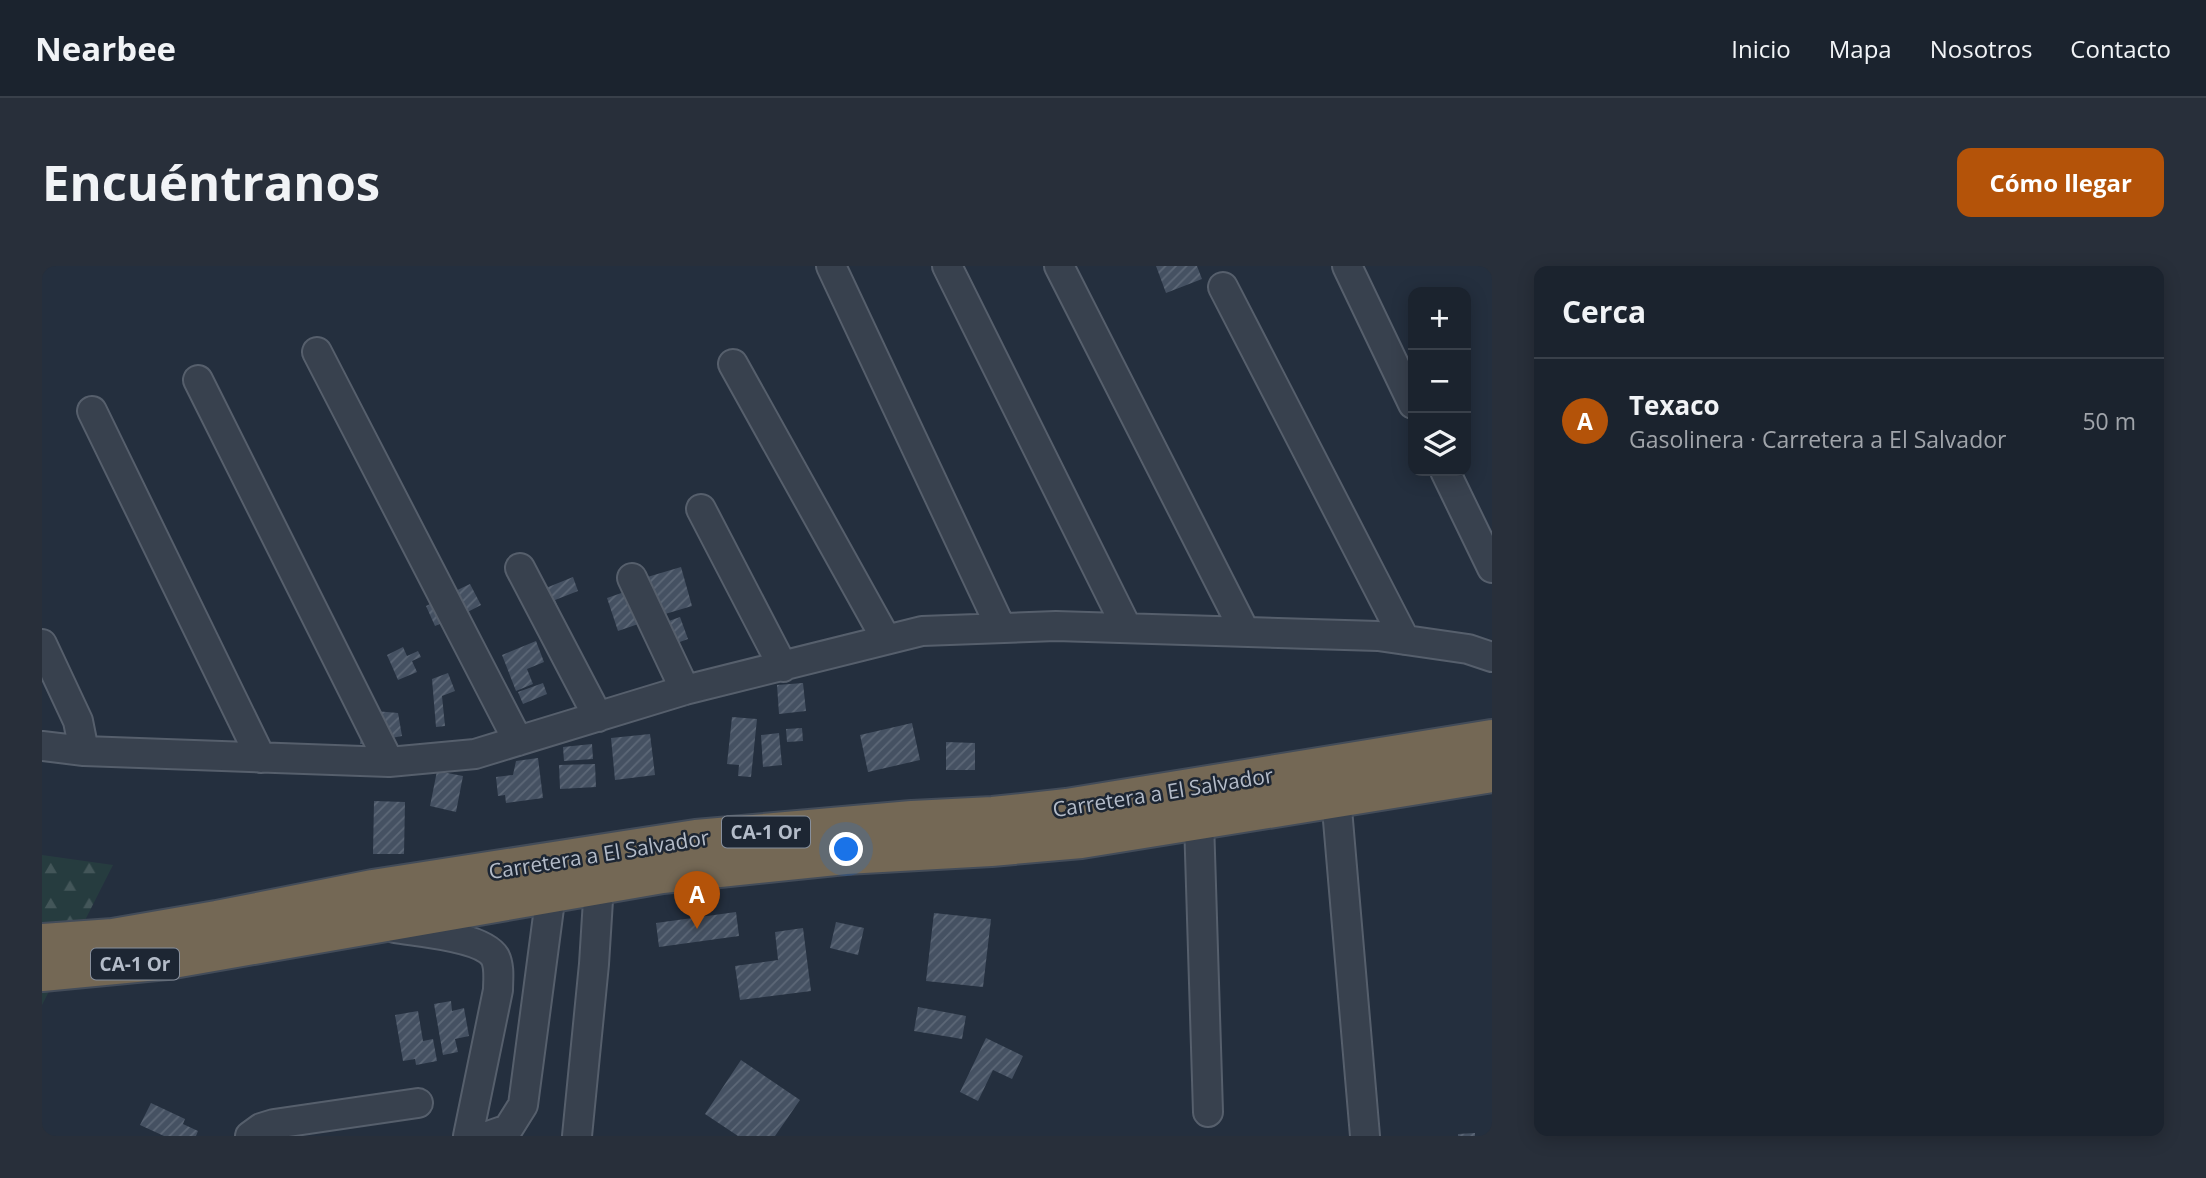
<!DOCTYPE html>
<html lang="es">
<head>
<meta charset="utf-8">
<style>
  :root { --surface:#1b232e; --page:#282f3a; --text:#f1f3f6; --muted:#a0a4aa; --line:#39404a; --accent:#b45309 }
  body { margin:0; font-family:"Open Sans",sans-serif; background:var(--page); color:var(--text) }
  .controls { position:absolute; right:21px; top:21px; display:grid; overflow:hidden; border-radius:14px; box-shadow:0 4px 18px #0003 }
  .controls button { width:63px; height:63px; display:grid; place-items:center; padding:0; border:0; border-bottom:2px solid var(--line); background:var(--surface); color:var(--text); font:35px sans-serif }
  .you { position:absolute; left:805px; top:584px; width:24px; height:24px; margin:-18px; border:5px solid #fff; border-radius:50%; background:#1a73e8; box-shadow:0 0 0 10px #1a73e833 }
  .badge { display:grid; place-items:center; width:46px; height:46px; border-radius:50%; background:var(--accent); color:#fff; font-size:23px; font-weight:700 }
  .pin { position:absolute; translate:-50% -58px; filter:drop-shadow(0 2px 4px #0008) }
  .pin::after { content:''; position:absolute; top:37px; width:24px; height:21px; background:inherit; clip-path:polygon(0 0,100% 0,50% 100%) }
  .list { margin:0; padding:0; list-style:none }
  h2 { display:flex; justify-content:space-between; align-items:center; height:91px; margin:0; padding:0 28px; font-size:30px }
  h2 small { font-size:23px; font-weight:400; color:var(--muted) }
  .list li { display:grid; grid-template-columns:46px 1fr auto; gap:21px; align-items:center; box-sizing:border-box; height:126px; padding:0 28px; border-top:2px solid var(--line) }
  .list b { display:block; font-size:26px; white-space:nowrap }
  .list p { margin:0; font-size:23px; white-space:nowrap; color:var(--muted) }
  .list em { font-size:23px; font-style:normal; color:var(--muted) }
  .icon { flex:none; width:38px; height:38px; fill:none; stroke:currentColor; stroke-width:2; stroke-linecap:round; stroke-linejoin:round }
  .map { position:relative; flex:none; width:1450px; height:870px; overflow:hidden; border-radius:14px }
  header { display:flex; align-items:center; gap:42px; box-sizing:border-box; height:98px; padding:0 35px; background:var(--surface); border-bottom:2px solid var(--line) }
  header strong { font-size:33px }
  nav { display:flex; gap:38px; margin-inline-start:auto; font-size:24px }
  .intro { display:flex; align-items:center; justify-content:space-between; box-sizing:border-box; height:168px; padding:0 42px }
  h1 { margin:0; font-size:49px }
  .button { padding:18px 32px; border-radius:14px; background:var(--accent); color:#fff; font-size:24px; font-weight:700 }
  main { display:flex; gap:42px; padding:0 42px }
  aside { flex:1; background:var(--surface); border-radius:14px; box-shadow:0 4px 18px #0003 }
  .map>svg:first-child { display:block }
  .forest { fill:url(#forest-firs) }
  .building { fill:url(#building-hatch) }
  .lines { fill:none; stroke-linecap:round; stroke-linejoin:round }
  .street-casing { stroke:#565f6c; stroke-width:32 }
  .highway-casing { stroke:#434c59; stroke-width:42 }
  .street { stroke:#38414e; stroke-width:28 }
  .highway { stroke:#746855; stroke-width:38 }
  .labels { text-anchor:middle; stroke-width:5; stroke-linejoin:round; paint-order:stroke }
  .shield { fill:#1d2633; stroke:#878f9c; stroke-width:2 }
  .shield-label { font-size:19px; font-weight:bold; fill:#b4bcc9 }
  .street-label { font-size:21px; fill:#b4bcc9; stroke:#1d2633 }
</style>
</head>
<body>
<header>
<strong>Nearbee</strong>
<nav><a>Inicio</a><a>Mapa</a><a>Nosotros</a><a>Contacto</a></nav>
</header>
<div class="intro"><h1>Encuéntranos</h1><a class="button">Cómo llegar</a></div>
<main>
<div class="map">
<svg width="1450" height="870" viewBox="0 0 1450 870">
  <defs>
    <pattern id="forest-firs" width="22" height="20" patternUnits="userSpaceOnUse" patternTransform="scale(1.75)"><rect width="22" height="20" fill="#263c3f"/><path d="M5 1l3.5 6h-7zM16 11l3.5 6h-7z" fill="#435659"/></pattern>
    <pattern id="building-hatch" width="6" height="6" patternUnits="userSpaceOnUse" patternTransform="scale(1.75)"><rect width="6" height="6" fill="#455162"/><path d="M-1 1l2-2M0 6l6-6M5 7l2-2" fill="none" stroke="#5d6877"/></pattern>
  </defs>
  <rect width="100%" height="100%" fill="#242f3e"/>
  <path class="forest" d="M0,589L71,599L0,739Z"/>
  <path class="building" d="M1114,0H1155L1160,13L1124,27Z
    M639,301L650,340L613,351L602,312Z
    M531,311L536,325L513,334L518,346L504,352L494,326Z
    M428,318L439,339L416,351L405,329Z
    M594,322L605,355L576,365L565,332Z
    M399,333L409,353L393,360L384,340Z
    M638,351L646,373L624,381L616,359Z
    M494,375L502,396L485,403L491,418L474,425L460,389Z
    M361,381L365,390L376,385L379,391L370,395L375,406L356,414L345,389Z
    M406,407L413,425L400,430L403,460L394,461L390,413Z
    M501,417L505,428L481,438L476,426Z
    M761,417L764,445L737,448L735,419Z
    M322,444L356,447L360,470L318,478Z
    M690,451L715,453L709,511L696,510L697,499L685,498Z
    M870,457L878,494L826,506L818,469Z
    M760,462L761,475L745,476L744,463Z
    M737,467L740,499L721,501L719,469Z
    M608,468L613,509L573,514L569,472Z
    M904,476L933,477V504H904Z
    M550,478L551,493L522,495L521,481Z
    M496,492L501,532L464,537L463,529L456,530L454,511L471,509L474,495Z
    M553,498L554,521L518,523L517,499Z
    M395,505L421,510L414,546L388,540Z
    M332,535L363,536L362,588H331Z
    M694,646L697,670L617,681L614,657Z
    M892,647L949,653L941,721L884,715Z
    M794,656L822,662L816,689L788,682Z
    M761,662L769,725L698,734L693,700L736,694L733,666Z
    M409,735L410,745L422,742L427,770L413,773L416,786L401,789L392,738Z
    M876,741L924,750L920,773L872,765Z
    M376,745L381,775L391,773L395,795L374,799L373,793L361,795L353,749Z
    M944,772L981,790L970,813L951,804L936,835L918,826Z
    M699,794L758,834L733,870H696L663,848Z
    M109,837L143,853L141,858L156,865L154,870H122L98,859Z
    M1433,867V870H1416V868Z"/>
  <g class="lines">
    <g class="street-casing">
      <path id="street" d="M789,0L959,362
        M905,0L1085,362
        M1017,0L1203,366
        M1305,0L1371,138
        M1181,21L1363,374
        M275,86L476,475
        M691,98L844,373
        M156,114L347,496
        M50,145L219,492
        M1403,205L1450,302
        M659,243L741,401
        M478,302L556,451
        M590,312L643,424
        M0,378L36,455L42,485
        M0,480L42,485L347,496L433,488L643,424L880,365L1014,360L1336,370L1426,383L1450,391
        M1294,531L1323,870
        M1157,555L1166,846
        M353,662C376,666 440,670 453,691C458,701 456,714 456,724L426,870
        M208,870L219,862L232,858L376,837
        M446,870L466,863L481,839L509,627
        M535,870L552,698L557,618"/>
    </g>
    <g class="highway-casing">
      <path id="highway" d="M0,677L71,672L175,654L331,623L654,573L870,554L951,550L1025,542L1450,473
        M0,706L125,694L620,608L803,589L949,581L1039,573L1450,507"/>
    </g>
    <use href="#street" class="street"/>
    <use href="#highway" class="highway"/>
  </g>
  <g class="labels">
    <g class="shield">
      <rect x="680" y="550.5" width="88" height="31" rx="5"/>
      <rect x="49" y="682.5" width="88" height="31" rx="5"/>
    </g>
    <g class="shield-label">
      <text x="724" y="573">CA-1 Or</text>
      <text x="93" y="705">CA-1 Or</text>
    </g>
    <g class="street-label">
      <text transform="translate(1121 527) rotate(-9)" y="7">Carretera a El Salvador</text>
      <text transform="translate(557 589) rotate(-9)" y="7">Carretera a El Salvador</text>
    </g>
  </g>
</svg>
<div class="controls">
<button>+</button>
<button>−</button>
<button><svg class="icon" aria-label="layers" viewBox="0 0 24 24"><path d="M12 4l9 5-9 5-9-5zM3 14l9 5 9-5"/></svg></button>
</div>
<div class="you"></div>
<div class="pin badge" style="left:655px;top:663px">A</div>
</div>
<aside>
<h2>Cerca<small></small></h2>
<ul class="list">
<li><span class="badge">A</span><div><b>Texaco</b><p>Gasolinera · Carretera a El Salvador</p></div><em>50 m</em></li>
</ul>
</aside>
</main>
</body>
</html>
